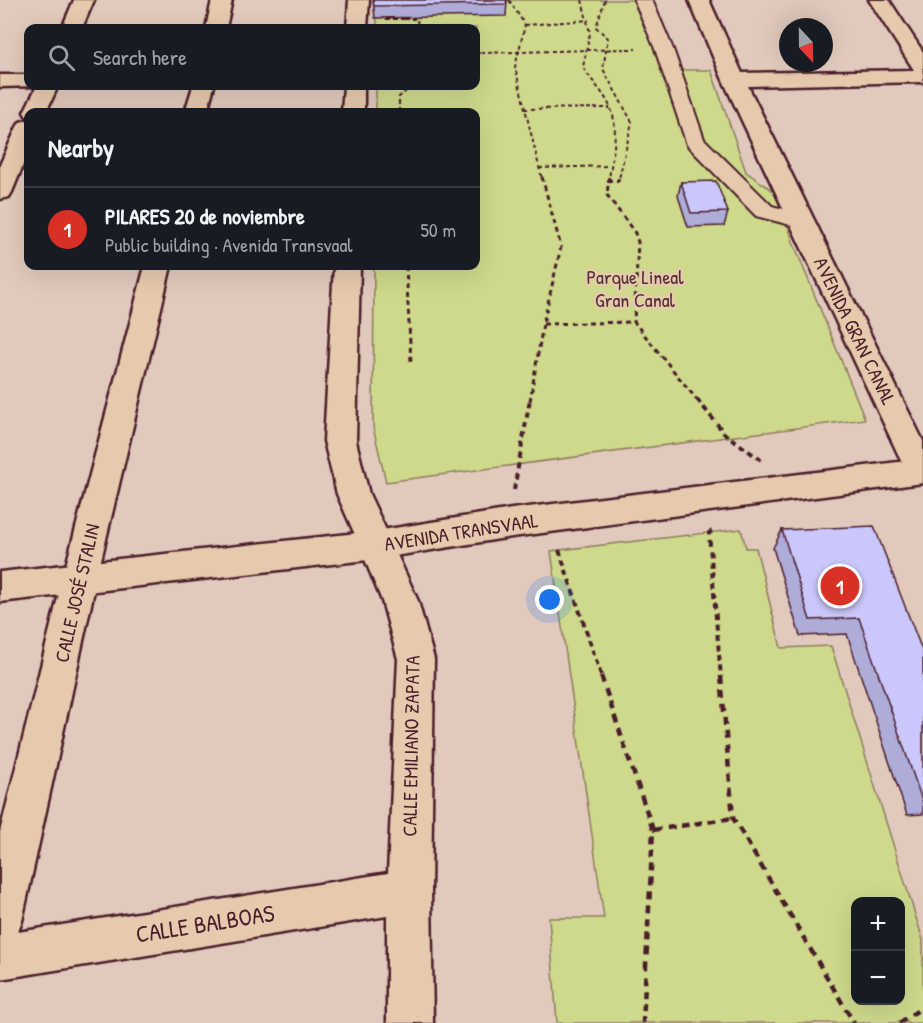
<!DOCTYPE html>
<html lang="en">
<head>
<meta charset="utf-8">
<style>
  :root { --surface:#171b24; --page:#242831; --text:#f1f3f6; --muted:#9ea1a6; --line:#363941; --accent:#d93025 }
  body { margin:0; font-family:"Patrick Hand",sans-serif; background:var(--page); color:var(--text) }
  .controls { position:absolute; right:18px; bottom:18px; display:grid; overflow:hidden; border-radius:12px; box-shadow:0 6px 24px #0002 }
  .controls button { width:54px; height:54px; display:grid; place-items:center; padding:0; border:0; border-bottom:2px solid var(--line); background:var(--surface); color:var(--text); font:30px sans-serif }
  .compass { position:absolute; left:779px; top:18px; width:54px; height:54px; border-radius:50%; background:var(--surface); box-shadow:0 6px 24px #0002; rotate:158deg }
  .you { position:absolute; left:550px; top:600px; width:21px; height:21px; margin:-15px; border:4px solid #fff; border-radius:50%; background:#1a73e8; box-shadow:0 0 0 9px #1a73e833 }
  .badge { display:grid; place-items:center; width:39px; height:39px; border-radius:50%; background:var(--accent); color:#fff; font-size:20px; font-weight:700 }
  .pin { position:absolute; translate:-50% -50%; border:3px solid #fff; box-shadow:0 2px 6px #0006 }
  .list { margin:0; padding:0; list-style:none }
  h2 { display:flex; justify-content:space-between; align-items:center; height:78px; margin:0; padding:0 24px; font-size:26px }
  h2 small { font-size:20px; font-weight:400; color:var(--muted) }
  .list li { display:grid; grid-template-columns:39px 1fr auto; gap:18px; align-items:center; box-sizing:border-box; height:84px; padding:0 24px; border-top:2px solid var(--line) }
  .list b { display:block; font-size:22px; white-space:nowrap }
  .list p { margin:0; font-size:20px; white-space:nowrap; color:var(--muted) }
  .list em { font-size:20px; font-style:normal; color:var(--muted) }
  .icon { flex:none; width:33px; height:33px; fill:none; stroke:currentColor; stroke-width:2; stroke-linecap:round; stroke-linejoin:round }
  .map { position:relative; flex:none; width:923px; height:1023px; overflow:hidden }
  .search { position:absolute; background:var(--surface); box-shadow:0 6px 24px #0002; left:24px; top:24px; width:456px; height:66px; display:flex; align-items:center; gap:15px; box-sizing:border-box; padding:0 21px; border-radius:12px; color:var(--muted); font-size:22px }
  .panel { position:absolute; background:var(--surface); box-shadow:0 6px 24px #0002; left:24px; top:108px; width:456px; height:162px; border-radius:12px }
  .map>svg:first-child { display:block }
  .green { fill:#ced98c; stroke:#8c7c5c; stroke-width:1.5; fill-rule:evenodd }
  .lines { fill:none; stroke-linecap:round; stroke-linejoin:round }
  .pedestrian-casing { stroke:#4a1f2b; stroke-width:4 }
  .minor-casing { stroke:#4a1f2b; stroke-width:5 }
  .tertiary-casing { stroke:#4a1f2b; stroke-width:5 }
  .secondary-casing { stroke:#4a1f2b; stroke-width:5 }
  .path-far3 { stroke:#4a1f2b; stroke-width:2; stroke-dasharray:4 3; stroke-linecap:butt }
  .path-far2 { stroke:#4a1f2b; stroke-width:3; stroke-dasharray:5 4; stroke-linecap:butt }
  .path-far1 { stroke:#4a1f2b; stroke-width:4; stroke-dasharray:6 4.5; stroke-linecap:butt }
  .path { stroke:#4a1f2b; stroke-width:4.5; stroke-dasharray:8 6; stroke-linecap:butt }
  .pedestrian { fill:#e7caae; fill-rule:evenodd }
  .minor { fill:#e7caae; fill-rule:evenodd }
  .tertiary { fill:#e7caae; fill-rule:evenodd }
  .secondary { fill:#e7caae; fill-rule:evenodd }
  .path-bridge { stroke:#4a1f2b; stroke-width:2; stroke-dasharray:4 3; stroke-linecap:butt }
  .wall { fill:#aeacd8; stroke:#4a1f2b; stroke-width:1.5 }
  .building { fill:#cac8fb; stroke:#4a1f2b; stroke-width:1.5 }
  .labels { text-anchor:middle; stroke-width:4.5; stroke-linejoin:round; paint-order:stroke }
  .park-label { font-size:20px; fill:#573235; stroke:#e7caae }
  .street-label { font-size:20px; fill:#4a1f2b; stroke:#e7caae }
  .near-street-label { font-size:24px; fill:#4a1f2b; stroke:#e7caae }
</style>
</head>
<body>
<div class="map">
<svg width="923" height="1023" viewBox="0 0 923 1023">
  <rect width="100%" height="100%" fill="#e1cabd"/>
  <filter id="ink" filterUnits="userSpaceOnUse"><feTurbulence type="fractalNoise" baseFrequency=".0167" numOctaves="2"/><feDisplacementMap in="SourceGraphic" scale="12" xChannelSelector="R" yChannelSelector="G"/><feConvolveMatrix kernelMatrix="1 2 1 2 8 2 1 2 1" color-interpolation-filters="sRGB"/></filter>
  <g filter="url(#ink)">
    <path class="green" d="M377,0H654L682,70H711L746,172L779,195L793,242L865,419L386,482L373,427L374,266H476V112H376V86H476V28H377Z
      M741,529L746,548H756L781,648L831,646L923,940V1023H557L549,918H604L551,551ZM856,902H900V1000H856Z"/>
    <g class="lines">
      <g class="pedestrian-casing">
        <path id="pedestrian" d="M634,0H652L673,49L704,139L772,206L810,216L813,221L810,226L802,228L756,216L687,145L655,49Z"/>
      </g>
      <g class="minor-casing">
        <path id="minor" d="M74,0H94L82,28H62Z
          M212,0H232L226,28H206Z
          M689,0H709L742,73L914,70L869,0H889L923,52V82L748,86L923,441V483L911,480L906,471L723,80Z
          M0,75H28V86H36L0,87Z
          M37,86H58L46,112H28L27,117L24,112Z
          M193,86H214L207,112H185Z
          M28,120V153L12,192L9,197L0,199V165L17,127L20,122Z
          M145,266H171L97,577L22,921L18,932L388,873L398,659L382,601L359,545L364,535L376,531L388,535L418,601L434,659L431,891L433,1023H387V916L0,979V832L63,577Z"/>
      </g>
      <g class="tertiary-casing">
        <path id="tertiary" d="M349,0H369L367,28H347Z
          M344,86H364V112H342Z
          M334,266H360L356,441L369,494L393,545L388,555L376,559L364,555L337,494L324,441Z"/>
      </g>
      <g class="secondary-casing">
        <path id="secondary" d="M923,459V483L512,537L376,559L0,602V572L376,531L512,509Z"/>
      </g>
      <path class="path-far3" d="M509,0L525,25L515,67L542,179
        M582,0L590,33L583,67C591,81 604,92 610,107C620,128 612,157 609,179
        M605,0L596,27L608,38L603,69L632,122L619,179
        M386,19H404
        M404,19H417L418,28
        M525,25L589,20
        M627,49H636
        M476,53H481
        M524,109L610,108
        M399,112V97L412,86
        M539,168L609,166"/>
      <path class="path-far2" d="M609,177L607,195L635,233L638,242L634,322L698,401
        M607,180L618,181L619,177
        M406,266L411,362
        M543,324L634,322
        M530,401L543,324L561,247L542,177"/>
      <path class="path-far1" d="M697,399L725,434L761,460
        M514,490L530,399
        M712,531L709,533L721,678
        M559,550L602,678"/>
      <path class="path" d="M601,676L653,830L643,1023
        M721,676L733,818L854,1023
        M653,830L733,818
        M899,1023L923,1007"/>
      <use href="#pedestrian" class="pedestrian"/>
      <use href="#minor" class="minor"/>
      <use href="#tertiary" class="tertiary"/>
      <use href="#secondary" class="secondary"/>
      <path class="path-bridge" d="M481,53L627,49"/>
    </g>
    <path class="wall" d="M373,0H507L506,16L375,18Z
      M681,182L728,212L724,226L688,227L678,196Z
      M782,530L923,653V814L907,815L847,634L800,636L773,548Z"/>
    <path class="building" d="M373,0H507L506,4L374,6Z
      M716,181L728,212L691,213L681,182Z
      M874,526L923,653V803L859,618L810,620L782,530Z"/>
  </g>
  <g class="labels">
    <g class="park-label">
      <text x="635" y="284">Parque Lineal<tspan x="635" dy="23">Gran Canal</tspan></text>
    </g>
    <g class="street-label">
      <text transform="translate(855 331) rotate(64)" y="7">AVENIDA GRAN CANAL</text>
      <text transform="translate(461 532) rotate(-9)" y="7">AVENIDA TRANSVAAL</text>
      <text transform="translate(77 593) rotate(-77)" y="7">CALLE JOSÉ STALIN</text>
      <text transform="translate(411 746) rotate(-89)" y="7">CALLE EMILIANO ZAPATA</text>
    </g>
    <g class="near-street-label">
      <text transform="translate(205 924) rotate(-9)" y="8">CALLE BALBOAS</text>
    </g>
  </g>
</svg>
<div class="controls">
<button>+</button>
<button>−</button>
</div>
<svg class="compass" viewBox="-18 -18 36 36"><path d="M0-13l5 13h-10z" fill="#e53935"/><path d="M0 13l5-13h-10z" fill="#9ea1a6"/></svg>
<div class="you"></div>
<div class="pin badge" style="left:840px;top:586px">1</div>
<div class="search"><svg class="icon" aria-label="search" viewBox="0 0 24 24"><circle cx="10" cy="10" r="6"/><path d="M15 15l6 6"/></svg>Search here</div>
<section class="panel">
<h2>Nearby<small></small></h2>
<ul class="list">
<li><span class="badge">1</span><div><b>PILARES 20 de noviembre</b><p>Public building · Avenida Transvaal</p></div><em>50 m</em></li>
</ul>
</section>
</div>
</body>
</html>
